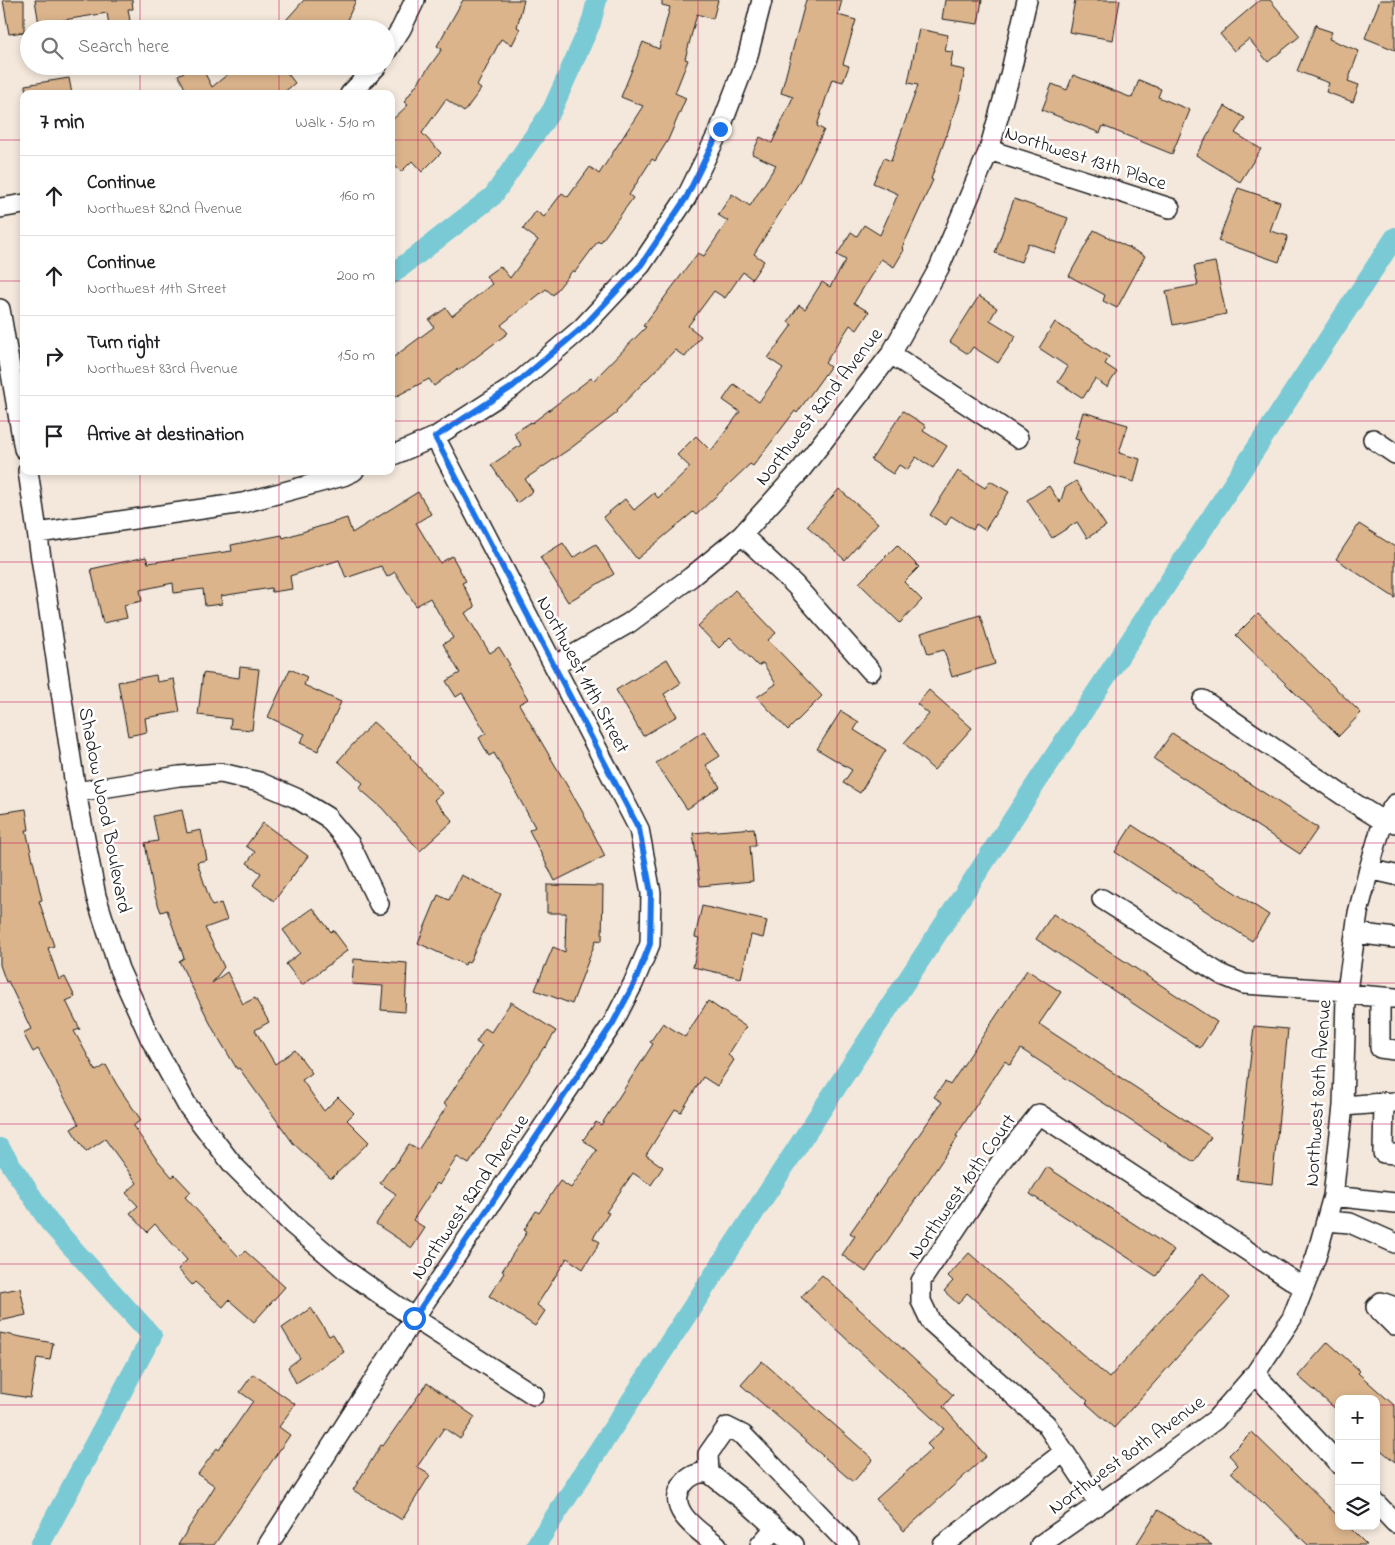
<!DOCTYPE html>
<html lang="en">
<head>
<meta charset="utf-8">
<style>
  :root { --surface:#fff; --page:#f6f6f6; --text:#202124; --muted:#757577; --line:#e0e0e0 }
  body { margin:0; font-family:"Indie Flower",sans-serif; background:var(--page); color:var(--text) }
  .controls { position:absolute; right:15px; bottom:15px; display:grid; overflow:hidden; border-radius:10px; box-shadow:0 2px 8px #0003 }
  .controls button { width:45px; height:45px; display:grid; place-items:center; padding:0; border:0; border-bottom:1px solid var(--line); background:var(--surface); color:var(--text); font:25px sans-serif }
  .stop { position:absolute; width:15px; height:15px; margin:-11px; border:4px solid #1a73e8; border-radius:50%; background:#fff }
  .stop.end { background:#1a73e8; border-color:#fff; box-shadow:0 1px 5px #0008 }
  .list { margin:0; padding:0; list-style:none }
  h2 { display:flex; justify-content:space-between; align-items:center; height:65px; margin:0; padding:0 20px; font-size:21px }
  h2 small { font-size:16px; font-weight:400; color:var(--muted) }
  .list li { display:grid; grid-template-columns:32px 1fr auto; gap:15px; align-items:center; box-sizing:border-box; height:80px; padding:0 20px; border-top:1px solid var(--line) }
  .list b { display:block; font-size:19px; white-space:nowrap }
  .list p { margin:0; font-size:16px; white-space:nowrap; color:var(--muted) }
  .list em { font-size:16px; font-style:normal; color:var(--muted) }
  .icon { flex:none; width:28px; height:28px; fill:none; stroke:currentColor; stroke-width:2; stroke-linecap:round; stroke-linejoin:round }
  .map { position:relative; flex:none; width:1395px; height:1545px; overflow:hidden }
  .search { position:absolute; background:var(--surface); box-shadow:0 2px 8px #0003; left:20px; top:20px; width:375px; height:55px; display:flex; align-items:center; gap:12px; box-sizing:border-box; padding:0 18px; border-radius:28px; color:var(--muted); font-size:19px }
  .panel { position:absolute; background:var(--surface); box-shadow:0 2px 8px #0003; left:20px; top:90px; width:375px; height:385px; border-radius:10px }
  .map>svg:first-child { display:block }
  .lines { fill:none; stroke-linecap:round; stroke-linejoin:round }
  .canal { stroke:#7acad5; stroke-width:20 }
  .building { fill:#dbb48c; stroke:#1c1c1c }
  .minor-casing { stroke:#1c1c1c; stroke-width:22 }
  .minor { stroke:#fff; stroke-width:19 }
  .route { stroke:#1a73e8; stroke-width:6 }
  .grid { fill:none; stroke:#c2185b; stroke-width:1; stroke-opacity:0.55 }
  .labels { text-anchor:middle; stroke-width:5; stroke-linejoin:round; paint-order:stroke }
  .street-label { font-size:20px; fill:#1c1c1c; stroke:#fff }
</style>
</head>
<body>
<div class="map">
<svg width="1395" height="1545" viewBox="0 0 1395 1545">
  <rect width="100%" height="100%" fill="#f4e8dc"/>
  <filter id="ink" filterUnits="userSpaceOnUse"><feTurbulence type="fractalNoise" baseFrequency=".02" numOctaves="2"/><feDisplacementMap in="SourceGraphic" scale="10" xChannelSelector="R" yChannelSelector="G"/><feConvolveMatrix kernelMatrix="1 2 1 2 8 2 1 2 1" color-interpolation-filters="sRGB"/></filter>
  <g filter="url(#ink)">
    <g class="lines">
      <path class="canal" d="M391,275L493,196L552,110L591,23L597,0
        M0,1148L49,1222L152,1336L40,1545
        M536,1545L1395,237"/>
    </g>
    <path class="building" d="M3,0H24V32L9,34Z
      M35,0H132L133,9H128L130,21L109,25L107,13L39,24Z
      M304,0H356L343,29H278Z
      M463,0H524L517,27L520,29L512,45L501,39L477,86L481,89L464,112L446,99L422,133L441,153L422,172L412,161L401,172L391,162V121L408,105L404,102L442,49L437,46Z
      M662,0H718L713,19L697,14L685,59L688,60L675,93L686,98L668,140L655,161L652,159L629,195L633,198L600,243L598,241L575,272L573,270L553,295L546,289L501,325L508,333L458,371L457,369L434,386L429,379L391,399V359L434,327L429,320L446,308L452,316L492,284L486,276L500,266L510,278L538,240L523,229L536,211L544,217L562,193L568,197L590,167L599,174L643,106L621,97L643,42L659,49L670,7L662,5Z
      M806,0H842L838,15L856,20L843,64L849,66L843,82L832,79L817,126L824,130L798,184L754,254L764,261L752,279L743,272L725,298L714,291L688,326L701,336L685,357L675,350L616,411L617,413L571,448L525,479L533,491L517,503L491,465L521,445L514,433L531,422L532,423L591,378L593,381L646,327L643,326L698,253L704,256L728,221L718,215L732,194L750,206L776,165L752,154L760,137L772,143L793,97L781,93Z
      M945,0H982L978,24L942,19Z
      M1075,0H1120L1113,40L1069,32Z
      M1260,0H1270L1300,36L1268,62L1249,39L1234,51L1220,34Z
      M1380,0H1395V50L1365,38Z
      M1316,24L1317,27L1332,32L1329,39L1359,51L1348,81L1359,85L1353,102L1326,92L1329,83L1297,71Z
      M919,29L948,35L945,51L953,52L950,67L965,70L959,100L931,179L933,180L902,248L904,250L894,267L881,259L854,303L869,312L857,330L850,325L825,363L830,367L797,413L795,411L753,466L750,464L696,515L693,512L637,559L603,517L625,499L634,510L654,493L658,498L690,467L677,455L696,436L711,451L740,412L723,400L734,384L759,402L783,368L768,358L792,325L788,322L799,305L805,309L822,282L830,287L846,260L837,255L851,232L857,236L864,225L880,235L898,194L873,183L884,158L891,161L918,85L908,83Z
      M196,66H201L212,87L238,66H282L295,83L282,94H188L178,75Z
      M1073,75L1132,98L1139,80L1161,89L1158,97L1190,110L1172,154L1103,126L1100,133L1042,110L1052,84L1067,90Z
      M69,78L72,94H26L25,85Z
      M1225,106L1245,118L1235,133L1261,149L1240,182L1196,155Z
      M1238,188L1280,202L1270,231L1288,236L1279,262L1218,241Z
      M1014,199L1068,218L1055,253L1028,243L1021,262L995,253Z
      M1094,230L1145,256L1117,308L1103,301L1105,295L1069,276Z
      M1215,262L1226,314L1173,325L1166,291L1198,285L1194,266Z
      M979,296L997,308L990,320L1016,336L998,363L973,347L968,354L950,342Z
      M1055,322L1109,357L1105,364L1117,372L1107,387L1095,379L1083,398L1058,382L1068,367L1039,348Z
      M903,411L926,426L923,431L947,446L933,468L916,457L907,470L899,465L893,474L871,460Z
      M1083,412L1128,425L1119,453L1140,459L1134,482L1072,464L1079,440L1075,439Z
      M958,471L985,488L990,481L1009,492L985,530L976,524L973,530L951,516L946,525L930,515Z
      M1076,481L1106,526L1087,538L1077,522L1052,538L1027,500L1049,486L1060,503L1065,488Z
      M839,489L878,523L845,560L807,526Z
      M418,492L431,514L416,523L440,563L452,556L466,581L462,583L475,607L465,613L490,653L499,647L510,665L508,666L528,699L519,704L582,811L605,856L555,881L529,830L535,827L494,753L489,756L479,738L486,733L462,693L456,697L446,681L460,673L443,644L453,638L430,598L416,606L395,572L387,577L381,566L346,578L339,560L290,576L292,589L272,592L271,588L221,596L222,604L205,606L203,589L174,593L173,583L140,590L142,601L124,605L127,618L103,623L91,569L146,557L148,563L232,551L231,545L282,535L283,538L347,518L352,533Z
      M1359,524L1395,547V598L1336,559Z
      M563,543L573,558L596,544L614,574L568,602L540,557Z
      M897,545L919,567L904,582L922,600L900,623L859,583Z
      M735,590L776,633L768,640L822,696L788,730L757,697L776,684L763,663L758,666L730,637L719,648L698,626Z
      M1258,613L1361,713L1339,736L1236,635Z
      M980,615L995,664L952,677L944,650L928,654L921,633Z
      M667,659L681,683L664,694L677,716L643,736L616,690Z
      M240,667L259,669L252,730L230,728L231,719L198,715L203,673L239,678Z
      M290,669L307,677L304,685L341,702L318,751L300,743L305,734L268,717Z
      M156,675L157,682L174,679L180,712L145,718L147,732L128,736L118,682Z
      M929,690L972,728L934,770L904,743L929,714L917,704Z
      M841,711L859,722L854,730L886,750L860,793L843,783L852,770L817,749Z
      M373,722L411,756L410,757L442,793L434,800L453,821L420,851L382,808L359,788L363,783L338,761Z
      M704,731L720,756L706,765L720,787L687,809L656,763Z
      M1172,733L1318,828L1300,854L1154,759Z
      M26,809L29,830H26L42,900L39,901L54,946L48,948L59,980L65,977L75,997L66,1001L80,1029L74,1031L96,1071L106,1065L117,1085L141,1120L133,1126L155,1157L172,1177L175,1175L191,1192L185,1197L239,1257L245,1251L285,1287L254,1322L229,1300L223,1307L195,1282L192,1285L178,1269L187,1260L155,1224L147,1232L130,1213L138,1206L126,1193L137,1183L105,1139L86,1152L71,1129L79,1124L38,1049L33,1052L23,1033L31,1029L8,981L6,982L0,965V813Z
      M182,810L187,833L201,830L207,860L197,862L212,906L221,903L227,920L205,928L224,967L212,983L227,972L243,1004L255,998L269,1022L255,1030L275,1064L295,1050L312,1073L302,1080L324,1111L338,1097L354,1113L347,1120L369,1142L331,1179L293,1143L239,1068L237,1069L213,1029L179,961L184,958L167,910L161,912L154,894L145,843L158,841L153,816Z
      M263,823L308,856L274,901L253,885L261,873L247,863L255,852L246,846Z
      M1132,825L1269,915L1252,941L1115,852Z
      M754,828L756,846H750L753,881L700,886L693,833Z
      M461,875L501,894L469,963L466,962L465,965L418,943L438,895L449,900Z
      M547,885L603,886L602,941L596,940L572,1004L535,990L553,947L565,952L566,913H547Z
      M702,906L767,921L763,938L751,935L741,978L693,967L699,938L695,937Z
      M313,908L331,932L333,930L348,950L302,985L286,964L300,953L283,930Z
      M1053,914L1217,1022L1200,1048L1036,939Z
      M354,959L407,963L405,1012L381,1010L383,986L352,984Z
      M1027,970L1061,992L1039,1024L1211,1137L1194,1162L1021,1049L1010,1065L1005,1061L956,1136L958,1137L866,1272L842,1255L855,1236L850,1233L942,1102L934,1097L945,1082L950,1085Z
      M708,1001L746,1027L728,1055L734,1060L717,1086L703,1077L681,1112L675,1109L646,1155L663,1167L651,1185L633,1173L606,1212L609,1213L593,1238L600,1242L583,1269L567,1258L537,1305L545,1311L535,1326L489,1296L504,1273L502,1271L527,1232L524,1230L536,1211L539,1213L560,1181L571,1188L597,1150L583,1140L596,1122L601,1125L653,1044L650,1042L663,1023L685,1037Z
      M511,1002L556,1031L545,1048L544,1047L469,1164L457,1157L439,1185L437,1183L413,1220L425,1228L412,1248L376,1224L396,1194L380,1183L391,1167L393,1168L409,1144L418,1150L447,1106L444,1104L482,1046L476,1042L485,1028L491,1032Z
      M1254,1026L1288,1029L1272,1184L1237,1180Z
      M1047,1167L1174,1250L1156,1276L1030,1194Z
      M969,1253L1109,1378L1203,1273L1230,1298L1114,1428L1086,1403L1088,1401L967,1293L958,1304L944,1291L953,1281L948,1276Z
      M822,1275L953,1395L943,1407L986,1456L904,1531L876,1499L932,1449L927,1444L944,1429L801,1297Z
      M20,1288L26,1315L0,1321V1292Z
      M311,1308L329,1336L333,1334L344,1352L296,1383L288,1367L300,1358L282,1328Z
      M0,1333L53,1343L50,1360L37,1358L30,1398L0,1393Z
      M1328,1342L1360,1371L1358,1373L1395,1406V1462L1376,1446V1399H1339V1412L1298,1376Z
      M762,1361L873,1459L853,1482L741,1385Z
      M253,1374L295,1404L279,1427L290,1435L214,1545H178L215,1486L198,1474L217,1448L219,1450L253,1401L240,1392Z
      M427,1383L475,1417L460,1439L444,1428L417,1467L430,1475L402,1520L353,1490L381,1445L383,1446Z
      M1252,1432L1339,1517V1526H1348L1367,1545H1308L1264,1502L1263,1503L1231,1472L1238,1465L1229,1455Z
      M1158,1510L1212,1545H1136Z"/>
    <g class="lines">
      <g class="minor-casing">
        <path id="minor" d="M386,52L401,29L415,0
          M350,94L377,66
          M989,150L1170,208
          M0,208L24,204
          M0,309L24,449
          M891,354L1018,438
          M1373,439L1395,454
          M391,456L435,437L513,387L582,328L641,265L686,198L720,129L747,59L762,0
          M28,471L76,792L96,896L119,969L151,1040L187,1105L233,1165L293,1225L347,1271L414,1318L534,1395
          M38,533L243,503L343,476L354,471
          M742,535L795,585L871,671
          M554,666L629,623L691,577L742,535L800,471L891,354L939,268L989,150L1010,75L1027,0
          M1203,700L1354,803L1383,821L1395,823
          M76,792L179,776L221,773L259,782L296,798L327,817L350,844L379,904
          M1369,869L1395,875
          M1102,899L1222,975L1244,984L1347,991
          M1355,933L1395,938
          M1346,994L1395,998
          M1380,997V1048L1395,1050
          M1384,1102L1383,1153L1395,1154
          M1343,1106L1395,1102
          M1333,1196L1395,1203
          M1326,1221L1350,1223L1395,1243
          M1395,1307L1381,1302L1376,1307L1395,1326
          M1255,1374L1339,1464
          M709,1473L708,1454L727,1427L743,1435L849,1545
          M1376,1503L1395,1523
          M1099,1504L1046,1424L931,1322L921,1301V1281L1002,1160L1039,1114L1304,1288
          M268,1545L414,1318L613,1023L633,984L650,944L651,893L639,829L435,437
          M717,1545C699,1531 663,1509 684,1483C691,1475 698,1472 709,1473L752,1507L794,1545
          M760,1545L775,1528
          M943,1545L1064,1452
          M1040,1545L1139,1476L1215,1420L1255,1374L1292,1318L1316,1257L1333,1196L1343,1106L1346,998L1358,913L1369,869L1383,821L1395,804"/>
      </g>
      <use href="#minor" class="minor"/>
    </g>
  </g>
  <g class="lines" filter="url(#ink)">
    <path class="route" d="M414,1318L613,1023L634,984L650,944L651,893L639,829L435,437L512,387L582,328L641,265L686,198L720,129"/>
  </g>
  <path class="grid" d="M140,0V29M279,0V29M418,0V1545M558,0V1545M698,0V1545M837,0V1545M976,0V1545M1116,0V1545M1256,0V1545M140,66V94M279,66V94M0,140H24M391,140H1395M0,281H24M391,281H1395M0,421H24M391,421H1395M140,471V1545M279,471V1545M0,562H1395M0,702H1395M0,843H1395M0,983H1395M0,1124H1395M0,1264H1395M0,1405H1339M1376,1405H1395"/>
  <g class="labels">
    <g class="street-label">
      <text transform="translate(1086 157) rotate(18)" y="7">Northwest 13th Place</text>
      <text transform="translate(818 406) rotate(-52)" y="7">Northwest 82nd Avenue</text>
      <text transform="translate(584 674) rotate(62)" y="7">Northwest 11th Street</text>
      <text transform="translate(106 810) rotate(79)" y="7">Shadow Wood Boulevard</text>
      <text transform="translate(1317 1093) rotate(-86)" y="7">Northwest 80th Avenue</text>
      <text transform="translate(961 1186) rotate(-55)" y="7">Northwest 10th Court</text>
      <text transform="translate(469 1196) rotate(-56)" y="7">Northwest 82nd Avenue</text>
      <text transform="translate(1126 1454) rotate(-36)" y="7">Northwest 80th Avenue</text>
    </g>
  </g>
</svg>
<div class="controls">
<button>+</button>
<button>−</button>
<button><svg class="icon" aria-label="layers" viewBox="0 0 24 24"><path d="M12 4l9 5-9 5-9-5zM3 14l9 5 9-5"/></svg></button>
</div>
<div class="stop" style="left:414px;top:1318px"></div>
<div class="stop end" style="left:720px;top:129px"></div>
<div class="search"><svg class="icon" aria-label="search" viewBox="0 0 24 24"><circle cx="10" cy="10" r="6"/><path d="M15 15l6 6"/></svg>Search here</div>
<section class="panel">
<h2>7 min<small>Walk · 510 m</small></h2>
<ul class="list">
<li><svg class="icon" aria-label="ahead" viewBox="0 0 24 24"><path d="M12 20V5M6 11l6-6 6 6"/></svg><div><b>Continue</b><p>Northwest 82nd Avenue</p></div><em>160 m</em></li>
<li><svg class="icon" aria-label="ahead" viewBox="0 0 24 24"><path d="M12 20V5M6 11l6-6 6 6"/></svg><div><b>Continue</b><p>Northwest 11th Street</p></div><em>200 m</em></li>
<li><svg class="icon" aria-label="right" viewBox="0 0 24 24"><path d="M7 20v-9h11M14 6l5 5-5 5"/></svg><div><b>Turn right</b><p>Northwest 83rd Avenue</p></div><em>150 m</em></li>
<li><svg class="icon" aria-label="arrive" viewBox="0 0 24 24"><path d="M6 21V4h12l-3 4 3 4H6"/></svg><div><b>Arrive at destination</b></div></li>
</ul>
</section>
</div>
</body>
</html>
